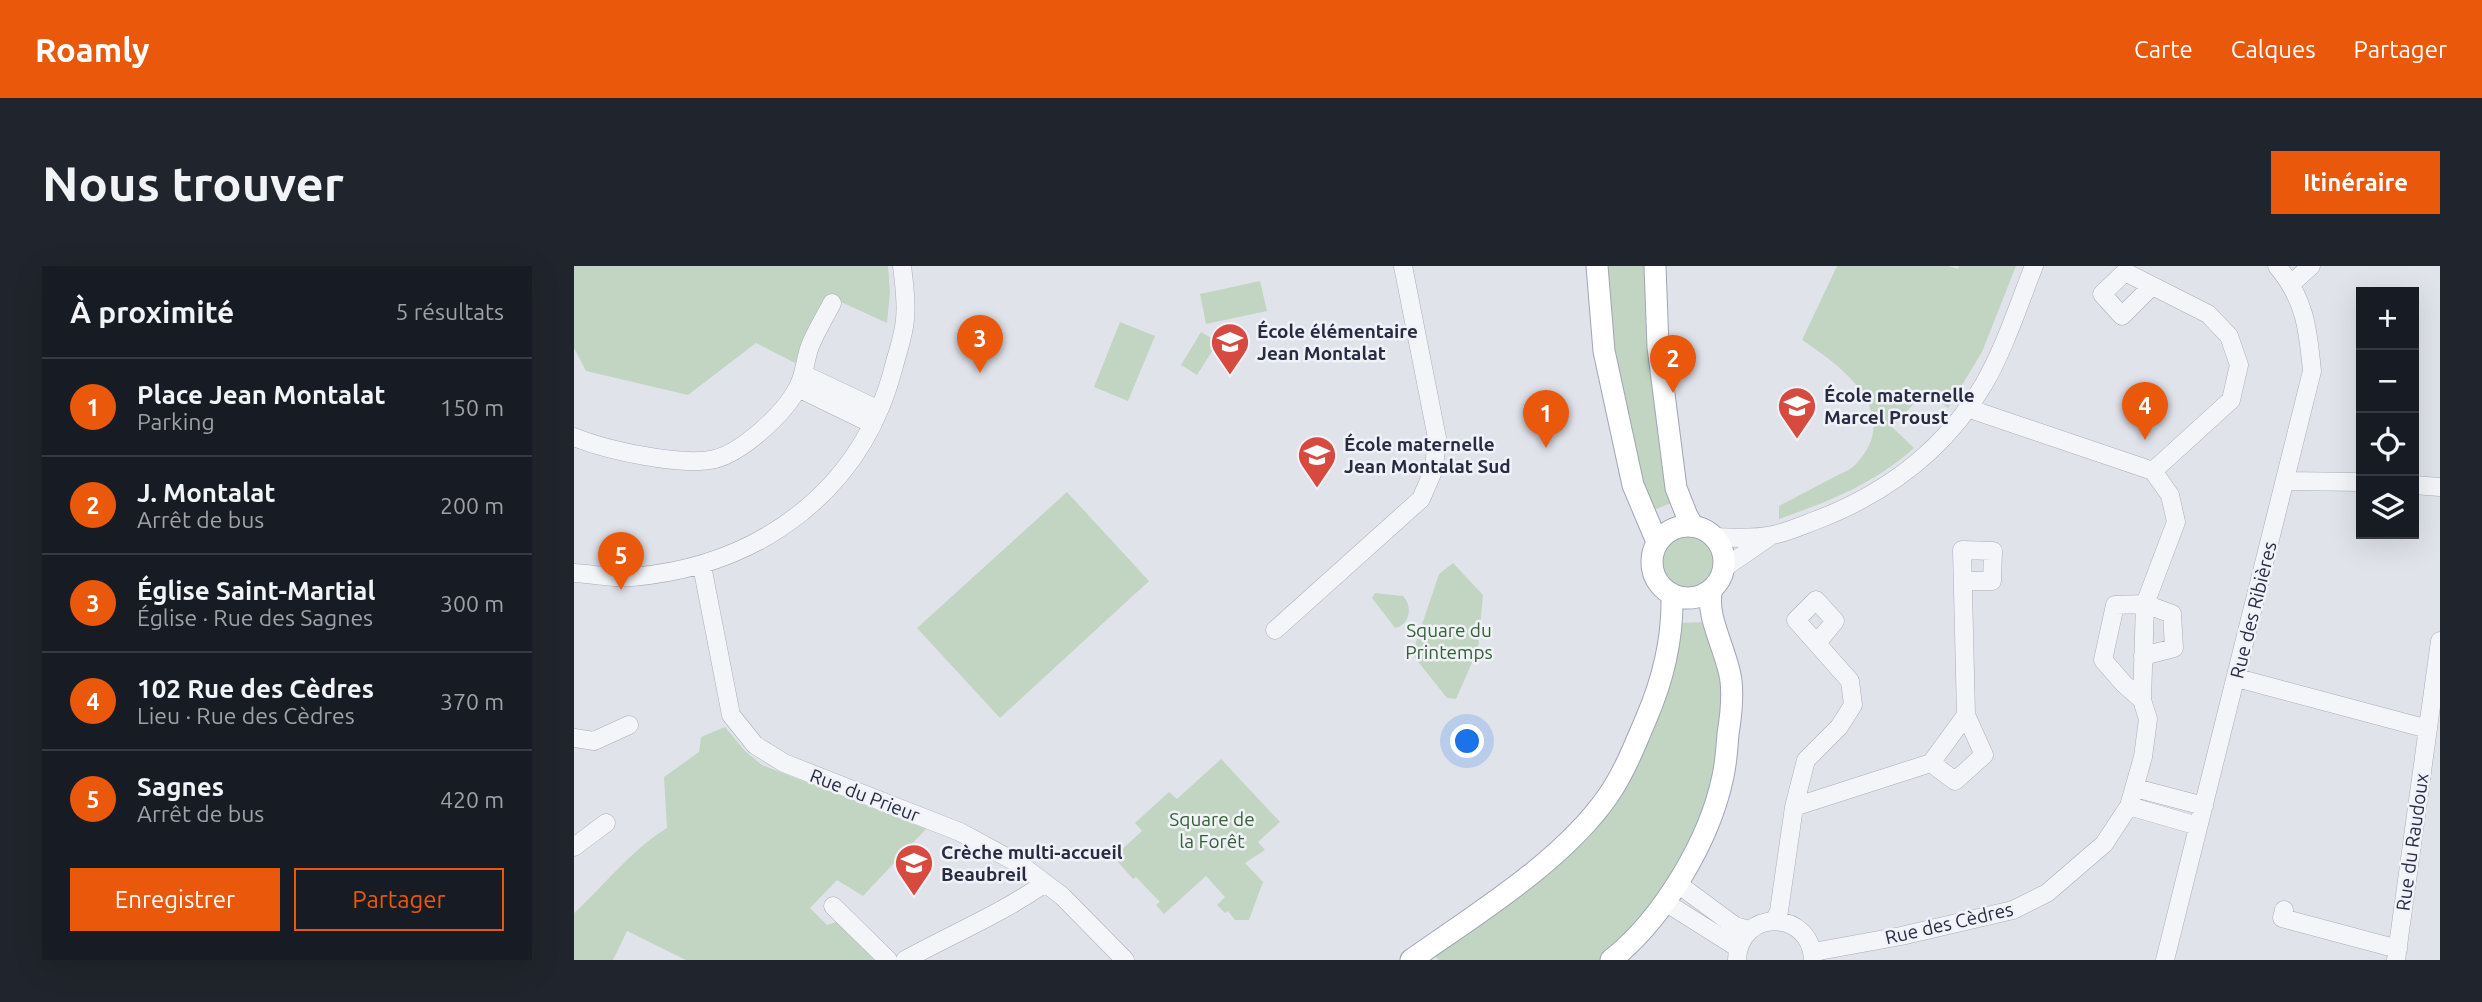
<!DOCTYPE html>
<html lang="fr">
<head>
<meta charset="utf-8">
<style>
  :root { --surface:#171b24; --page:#20242c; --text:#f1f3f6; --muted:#9ea1a6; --line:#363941; --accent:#ea580c }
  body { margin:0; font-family:Ubuntu,sans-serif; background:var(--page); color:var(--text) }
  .controls { position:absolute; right:21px; top:21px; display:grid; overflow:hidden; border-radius:0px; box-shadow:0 7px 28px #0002 }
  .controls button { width:63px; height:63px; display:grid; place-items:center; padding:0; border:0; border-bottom:2px solid var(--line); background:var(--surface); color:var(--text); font:35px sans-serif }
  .you { position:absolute; left:894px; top:476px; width:24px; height:24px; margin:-18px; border:5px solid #fff; border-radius:50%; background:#1a73e8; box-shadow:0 0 0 10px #1a73e833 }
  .badge { display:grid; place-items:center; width:46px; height:46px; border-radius:50%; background:var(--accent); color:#fff; font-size:23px; font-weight:700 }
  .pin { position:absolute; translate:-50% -58px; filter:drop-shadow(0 2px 4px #0008) }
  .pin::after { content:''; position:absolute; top:37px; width:24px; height:21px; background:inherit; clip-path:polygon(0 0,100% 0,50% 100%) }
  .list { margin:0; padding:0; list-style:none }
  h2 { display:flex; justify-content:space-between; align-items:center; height:91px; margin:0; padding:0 28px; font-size:30px }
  h2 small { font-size:23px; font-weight:400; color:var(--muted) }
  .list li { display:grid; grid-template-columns:46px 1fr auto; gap:21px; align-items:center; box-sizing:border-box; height:98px; padding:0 28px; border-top:2px solid var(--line) }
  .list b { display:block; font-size:26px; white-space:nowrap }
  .list p { margin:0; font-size:23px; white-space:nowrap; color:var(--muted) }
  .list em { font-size:23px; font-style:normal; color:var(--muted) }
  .actions { display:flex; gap:14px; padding:21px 28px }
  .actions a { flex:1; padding:16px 0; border:2px solid var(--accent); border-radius:0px; text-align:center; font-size:24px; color:var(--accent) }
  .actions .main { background:var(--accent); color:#fff }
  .icon { flex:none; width:38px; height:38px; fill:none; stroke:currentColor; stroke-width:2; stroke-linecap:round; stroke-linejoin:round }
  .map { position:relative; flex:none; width:1866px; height:694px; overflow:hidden; border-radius:0px }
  header { display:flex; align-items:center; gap:42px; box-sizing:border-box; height:98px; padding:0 35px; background:var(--accent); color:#fff }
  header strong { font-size:33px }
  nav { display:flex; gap:38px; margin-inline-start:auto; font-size:24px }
  .intro { display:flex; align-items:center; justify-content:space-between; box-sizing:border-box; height:168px; padding:0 42px }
  h1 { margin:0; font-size:49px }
  .button { padding:18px 32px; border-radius:0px; background:var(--accent); color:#fff; font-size:24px; font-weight:700 }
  main { display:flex; gap:42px; padding:0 42px }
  aside { flex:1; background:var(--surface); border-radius:0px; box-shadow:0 7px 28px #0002 }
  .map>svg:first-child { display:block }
  .green { fill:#c2d5c2 }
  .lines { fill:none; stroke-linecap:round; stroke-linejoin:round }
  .minor-casing { stroke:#aaacb9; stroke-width:19 }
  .major-casing { stroke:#a0a4b7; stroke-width:23 }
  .minor { stroke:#f4f5f8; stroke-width:18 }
  .major { stroke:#fff; stroke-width:21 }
  .labels { text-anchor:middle; stroke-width:5; stroke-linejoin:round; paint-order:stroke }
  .poi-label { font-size:19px; font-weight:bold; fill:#282c43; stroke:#f1f2f8; text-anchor:start }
  .street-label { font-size:19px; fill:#282c43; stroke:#f1f2f8 }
  .park-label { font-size:19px; fill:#356036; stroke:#f1f2f8 }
</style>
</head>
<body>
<header>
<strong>Roamly</strong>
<nav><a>Carte</a><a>Calques</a><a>Partager</a></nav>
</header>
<div class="intro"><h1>Nous trouver</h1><a class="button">Itinéraire</a></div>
<main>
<aside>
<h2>À proximité<small>5 résultats</small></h2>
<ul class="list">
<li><span class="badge">1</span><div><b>Place Jean Montalat</b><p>Parking</p></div><em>150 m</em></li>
<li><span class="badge">2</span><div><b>J. Montalat</b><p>Arrêt de bus</p></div><em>200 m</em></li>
<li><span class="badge">3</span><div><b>Église Saint-Martial</b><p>Église · Rue des Sagnes</p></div><em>300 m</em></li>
<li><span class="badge">4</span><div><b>102 Rue des Cèdres</b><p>Lieu · Rue des Cèdres</p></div><em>370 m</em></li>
<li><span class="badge">5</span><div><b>Sagnes</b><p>Arrêt de bus</p></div><em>420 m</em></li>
</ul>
<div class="actions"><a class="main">Enregistrer</a><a>Partager</a></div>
</aside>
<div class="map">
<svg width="1866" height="694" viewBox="0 0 1866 694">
  <rect width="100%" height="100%" fill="#e1e3eb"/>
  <path class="green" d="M0,0H314L316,26L313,57L254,30L221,97L182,77L114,129L12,105L0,82Z
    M1030,0H1070L1073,81L1097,237L1077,245L1072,237L1039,85Z
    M1263,0H1374L1384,3L1385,0H1442L1408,86L1374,142L1352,125L1318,161L1340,182C1298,219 1258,234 1205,253V240C1224,230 1243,220 1262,210C1268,207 1276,204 1281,199C1331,148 1269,101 1228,74Z
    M686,15L693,45L632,58L626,28Z
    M546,56L581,70L554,135L520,121Z
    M627,66L644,76L623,109L607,99Z
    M493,226L575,315L426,452L343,362Z
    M1087 296a26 26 0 1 1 52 0a26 26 0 1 1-52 0Z
    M879,297L909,329L904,383L882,433L873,432L838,388L865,308Z
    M801,327L829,330C839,340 836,359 821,362L798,332Z
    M1132,356C1138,380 1148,405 1151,429C1152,439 1149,451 1148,461C1140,546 1093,640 1026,694H865L859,689L960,617L1012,575L1044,534L1106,357Z
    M151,461L171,485L188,499L352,563L289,630L263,614L236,642L253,659L265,655L300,694H112L53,665L39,694H0V647C31,619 58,583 93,562L90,511L125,486L127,471Z
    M647,493L706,556L684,576L691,584L671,597L689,616L675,654H661L654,645L651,647L643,639L651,631L632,610L590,648L582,639L586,636L562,611L559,613L544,596L550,590L546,585L568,565L561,557L595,526L603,533Z"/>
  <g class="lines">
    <g class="minor-casing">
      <path id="minor" d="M1718,17L1737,0
        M1578,20L1548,50L1528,28L1551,6L1634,48L1655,70L1665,99L1657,134L1579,205
        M229,108L305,144
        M224,122L298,158
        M0,171C32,184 108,201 141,193C169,186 212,146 224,121C231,108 231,93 236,80C242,65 251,51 258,37
        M1711,215L1787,216
        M1840,219L1866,221
        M1141,271C1160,272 1181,273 1199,269C1213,266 1227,260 1240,255C1312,228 1370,185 1410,118C1431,81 1444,40 1460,0
        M128,300L157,449L181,479L210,497L386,566L447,599L488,630L551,694
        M1150,302L1195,271
        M0,307C19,308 40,313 58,311C185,300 288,226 320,100C324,84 330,69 331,53C333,36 330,17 328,0
        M701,364L847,233L860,203L863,172L829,0
        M1663,412L1854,463
        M1568,434L1550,418L1529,394L1541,339L1571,338L1598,348L1600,382L1569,390
        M0,472L20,475L55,459
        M1357,497L1381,515L1410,489L1392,449
        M1561,522L1630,540
        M1555,540L1624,560
        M1220,541L1357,497L1392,449L1388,284L1419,285L1418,315H1389
        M0,581L32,557
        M1104,618L1161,660L1175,664
        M1091,636L1164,682
        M259,640L314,694
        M1710,644L1708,652L1824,683
        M1200,655L1205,645L1220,541L1232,494L1265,461L1279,439L1276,415L1222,354L1242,334L1261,355L1243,377
        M1239,686L1327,670L1439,644L1473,627L1530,578L1555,540L1569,491L1574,453L1568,434L1571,338L1602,256L1596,229L1579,205L1393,142
        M331,694C378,668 427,648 471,617
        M1163,694C1165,642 1237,643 1239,694
        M1591,694L1738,105C1734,63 1731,33 1703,0
        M1822,694L1866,375"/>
    </g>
    <g class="major-casing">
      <path id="major" d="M1023,0L1030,85L1059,219L1083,276
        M1081,0L1084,81L1102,222L1113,250L1119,260
        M1078 296a36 36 0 1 1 72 0a36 36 0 1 1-72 0Z
        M837,694C902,648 988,596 1034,530C1050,507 1061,479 1072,453C1089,414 1099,372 1098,329
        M1037,694C1089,653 1136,574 1149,510C1152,497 1153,482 1154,468C1157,450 1159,433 1157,415C1154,387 1130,349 1138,323"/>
    </g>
    <use href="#minor" class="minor"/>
    <use href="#major" class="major"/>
  </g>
  <defs>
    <g id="school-pin" transform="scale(2.0125)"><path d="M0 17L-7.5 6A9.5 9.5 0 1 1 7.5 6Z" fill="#d64a40" stroke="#f1f2f8"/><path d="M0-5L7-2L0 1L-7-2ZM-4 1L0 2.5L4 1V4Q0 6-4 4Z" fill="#fff"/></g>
  </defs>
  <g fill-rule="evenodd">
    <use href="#school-pin" x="656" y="76"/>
    <use href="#school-pin" x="1223" y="140"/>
    <use href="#school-pin" x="743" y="189"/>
    <use href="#school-pin" x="340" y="597"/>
  </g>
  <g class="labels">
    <g class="poi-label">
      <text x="683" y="72">École élémentaire<tspan x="683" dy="22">Jean Montalat</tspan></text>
      <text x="1250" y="136">École maternelle<tspan x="1250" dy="22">Marcel Proust</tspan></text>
      <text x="770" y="185">École maternelle<tspan x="770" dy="22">Jean Montalat Sud</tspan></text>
      <text x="367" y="593">Crèche multi-accueil<tspan x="367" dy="22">Beaubreil</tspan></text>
    </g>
    <g class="street-label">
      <text transform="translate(1679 344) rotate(-76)" y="7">Rue des Ribières</text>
      <text transform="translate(291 529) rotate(21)" y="7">Rue du Prieur</text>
      <text transform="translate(1838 576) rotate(-82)" y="7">Rue du Raudoux</text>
      <text transform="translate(1375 657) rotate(-13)" y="7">Rue des Cèdres</text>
    </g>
    <g class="park-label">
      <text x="875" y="371">Square du<tspan x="875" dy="22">Printemps</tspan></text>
      <text x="638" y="560">Square de<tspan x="638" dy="22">la Forêt</tspan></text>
    </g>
  </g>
</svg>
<div class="controls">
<button>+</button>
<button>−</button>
<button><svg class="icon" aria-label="locate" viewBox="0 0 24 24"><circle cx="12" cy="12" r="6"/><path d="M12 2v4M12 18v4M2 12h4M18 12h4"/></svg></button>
<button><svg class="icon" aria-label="layers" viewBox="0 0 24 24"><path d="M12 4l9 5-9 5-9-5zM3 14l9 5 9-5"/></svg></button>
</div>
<div class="you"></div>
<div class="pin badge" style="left:972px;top:182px">1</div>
<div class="pin badge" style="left:1099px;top:127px">2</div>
<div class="pin badge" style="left:406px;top:107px">3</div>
<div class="pin badge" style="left:1571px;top:174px">4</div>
<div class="pin badge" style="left:47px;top:324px">5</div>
</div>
</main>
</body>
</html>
